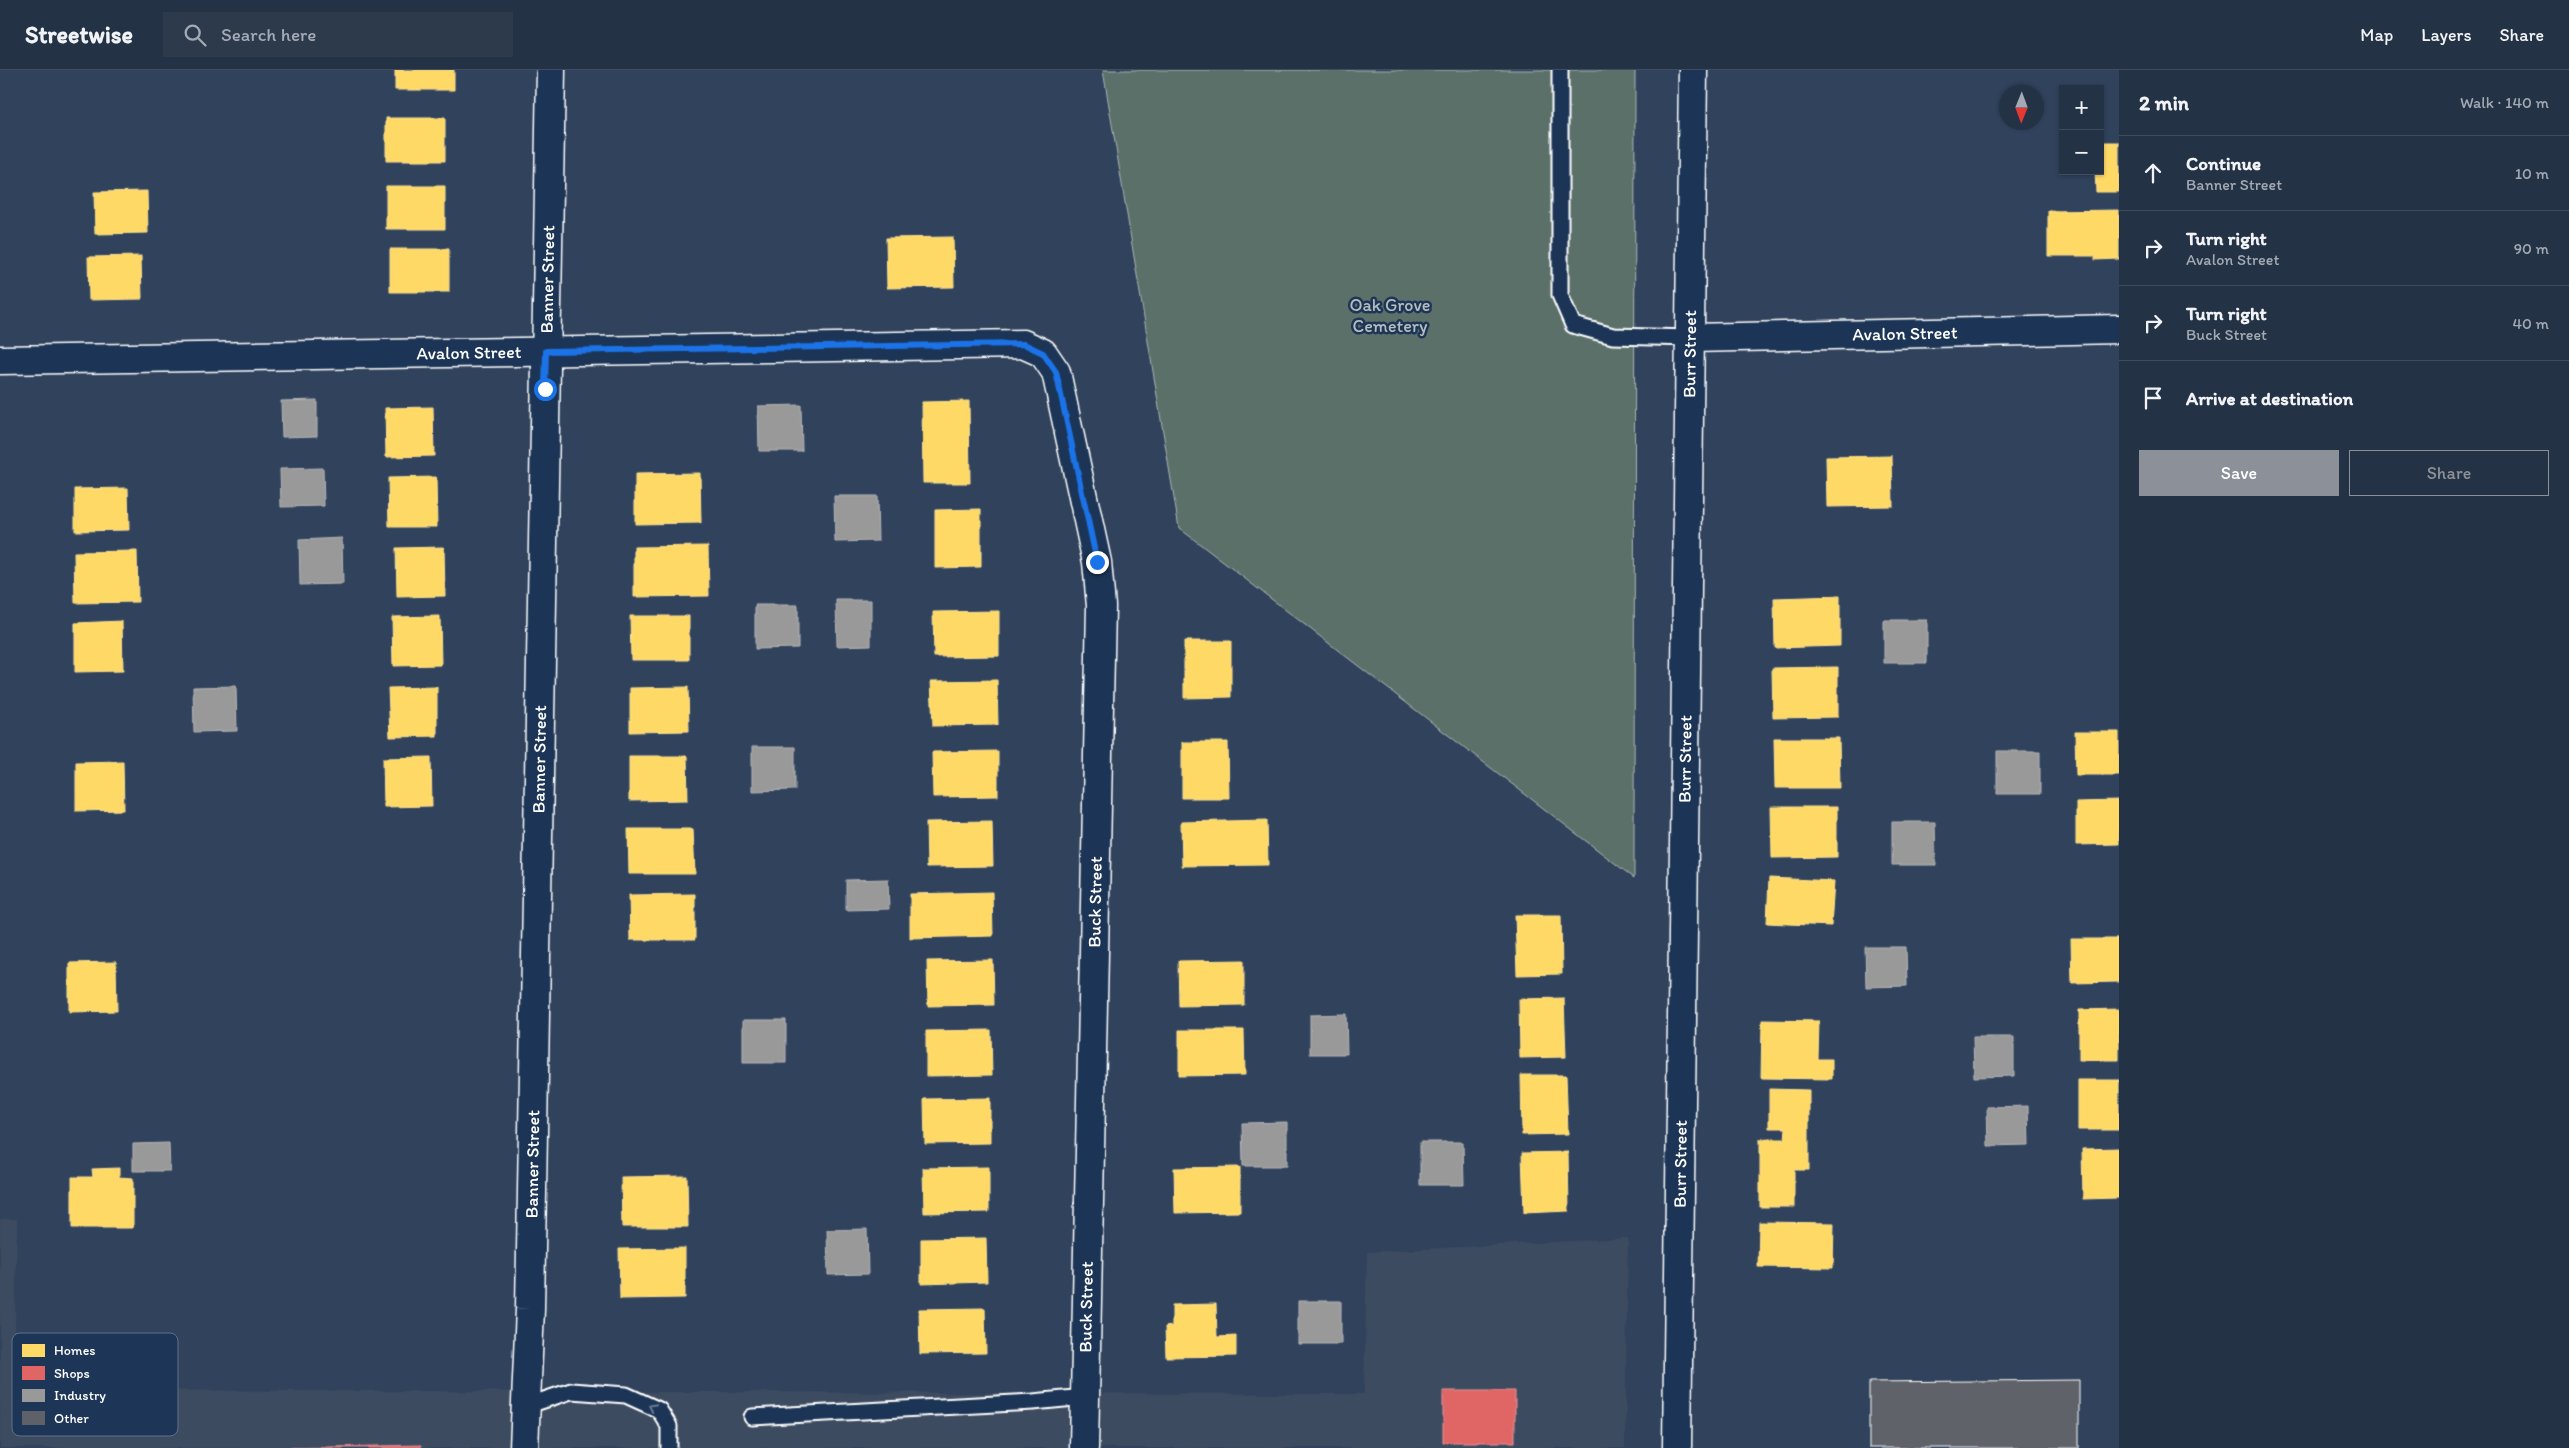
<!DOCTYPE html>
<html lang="en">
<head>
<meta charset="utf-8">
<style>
  :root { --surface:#243245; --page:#2c3a4c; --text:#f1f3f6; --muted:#a3aab3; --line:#414d5e; --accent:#8c9099 }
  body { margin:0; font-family:Itim,sans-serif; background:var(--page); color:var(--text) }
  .controls { position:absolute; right:15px; top:15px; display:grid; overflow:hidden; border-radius:0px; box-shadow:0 1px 4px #0004 }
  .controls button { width:45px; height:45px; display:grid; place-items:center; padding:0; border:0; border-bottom:1px solid var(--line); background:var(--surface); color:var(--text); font:25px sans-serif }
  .compass { position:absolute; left:1999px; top:15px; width:45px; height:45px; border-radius:50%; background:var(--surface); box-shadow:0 1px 4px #0004; rotate:181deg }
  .stop { position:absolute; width:15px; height:15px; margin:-11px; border:4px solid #1a73e8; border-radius:50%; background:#fff }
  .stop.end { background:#1a73e8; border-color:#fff; box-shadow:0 1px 5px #0008 }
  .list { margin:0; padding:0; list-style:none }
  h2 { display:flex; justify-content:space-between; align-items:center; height:65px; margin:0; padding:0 20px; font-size:21px }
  h2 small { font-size:16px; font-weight:400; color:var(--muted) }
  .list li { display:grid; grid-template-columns:32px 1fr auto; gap:15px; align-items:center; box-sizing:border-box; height:75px; padding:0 20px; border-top:1px solid var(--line) }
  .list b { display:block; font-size:19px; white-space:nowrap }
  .list p { margin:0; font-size:16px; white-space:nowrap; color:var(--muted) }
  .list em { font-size:16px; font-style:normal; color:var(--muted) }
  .actions { display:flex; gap:10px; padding:15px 20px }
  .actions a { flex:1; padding:11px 0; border:1px solid var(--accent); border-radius:0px; text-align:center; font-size:18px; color:var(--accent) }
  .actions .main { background:var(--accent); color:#fff }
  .icon { flex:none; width:28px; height:28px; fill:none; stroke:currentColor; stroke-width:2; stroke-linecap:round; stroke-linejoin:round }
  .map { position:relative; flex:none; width:2119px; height:1378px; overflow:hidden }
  header { display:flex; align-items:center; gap:30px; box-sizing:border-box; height:70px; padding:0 25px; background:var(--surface); border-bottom:1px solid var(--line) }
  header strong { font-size:24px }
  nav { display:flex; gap:28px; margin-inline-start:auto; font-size:18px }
  .search { width:350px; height:45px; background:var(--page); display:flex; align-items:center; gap:12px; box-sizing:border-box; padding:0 18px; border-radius:0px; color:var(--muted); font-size:19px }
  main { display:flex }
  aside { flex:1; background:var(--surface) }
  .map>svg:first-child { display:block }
  .built { fill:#3e4c60 }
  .green { fill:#5b6f6a; stroke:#adb7b4 }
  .homes { fill:#ffd966; stroke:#ffe494 }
  .shops { fill:#e06666; stroke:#e99494 }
  .industry { fill:#999; stroke:#b8b8b8 }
  .building { fill:#5e6268; stroke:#fff }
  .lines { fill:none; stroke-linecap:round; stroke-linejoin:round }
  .service-casing { stroke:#fff; stroke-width:19 }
  .minor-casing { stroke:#fff; stroke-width:31 }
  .service { stroke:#1d3557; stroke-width:15 }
  .minor { stroke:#1d3557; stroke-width:28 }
  .oneway { stroke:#6c7c92 }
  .route { stroke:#1a73e8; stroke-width:6 }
  .labels { text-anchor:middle; stroke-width:5; stroke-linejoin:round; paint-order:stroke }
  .street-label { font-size:18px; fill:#fff; stroke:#1d3557 }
  .park-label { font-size:18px; fill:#b5bebc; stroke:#1d3557 }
  .key { fill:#1d3557; stroke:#617289; stroke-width:1 }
  .key-label { font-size:14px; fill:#fff }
</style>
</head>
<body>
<header>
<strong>Streetwise</strong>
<div class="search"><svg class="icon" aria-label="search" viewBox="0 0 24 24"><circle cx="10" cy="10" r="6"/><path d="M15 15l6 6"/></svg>Search here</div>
<nav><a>Map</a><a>Layers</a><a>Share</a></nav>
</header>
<main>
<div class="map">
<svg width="2119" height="1378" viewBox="0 0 2119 1378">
  <rect width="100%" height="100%" fill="#30425c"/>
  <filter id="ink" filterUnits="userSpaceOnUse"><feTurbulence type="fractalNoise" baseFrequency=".02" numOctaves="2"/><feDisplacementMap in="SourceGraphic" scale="10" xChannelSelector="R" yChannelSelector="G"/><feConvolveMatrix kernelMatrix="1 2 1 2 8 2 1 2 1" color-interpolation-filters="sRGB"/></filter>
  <g filter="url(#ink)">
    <path class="built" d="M0,1149H17L14,1320L1364,1324L1367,1182L1628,1168L1625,1378H0Z"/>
    <path class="green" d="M1103,0H1635L1634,808L1179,458Z"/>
    <path class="homes" d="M395,0H454V20H395Z
      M386,48H445V91H386Z
      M2100,72H2119V122H2096L2095,101H2100Z
      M386,116H445V159H386Z
      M147,121L148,163L95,164L94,122Z
      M2119,140V189L2095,190V186H2048V141Z
      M953,167L954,217L887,218L886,168Z
      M390,179H449V222H390Z
      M141,186L142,229L89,230L88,187Z
      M969,331L970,413H923L922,332Z
      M433,337L434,386L386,387L385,338Z
      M1892,386L1893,436L1827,437L1826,387Z
      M700,403L701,453L635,454V404Z
      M436,407L437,457H389L388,408Z
      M128,418L129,460L75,461V419Z
      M981,439V497L935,498V440Z
      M708,476L709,526L634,527V477Z
      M444,477L445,526L397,527L396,478Z
      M137,481L138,532L75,533L74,482Z
      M1840,526V576L1775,578L1774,528Z
      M999,541V586L934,587L933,542Z
      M440,546L441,595L393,596L392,547Z
      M630,546H689V590H631Z
      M122,551L123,601L75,602V553Z
      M1184,571H1231V627L1184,628Z
      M1838,597V647L1773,648L1772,598Z
      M997,610L998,655L933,656L931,611Z
      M437,617V666L390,667L388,618Z
      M688,617L689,661L630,662V618Z
      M2075,662H2119V705H2076Z
      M1774,668H1839L1840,718H1775Z
      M1182,672H1228L1229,728H1182Z
      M998,681V726L933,727L932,682Z
      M629,686H687L688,730L629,731Z
      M431,687L432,736L384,737L383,688Z
      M123,691L124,740L76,741V692Z
      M2119,731V774L2076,775V732Z
      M1771,737H1837V787L1772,788Z
      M1267,750L1268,795L1182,796L1181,752Z
      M992,751L993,796L927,797L926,752Z
      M628,759H693L695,804H629Z
      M1769,808L1834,811L1831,856L1767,853Z
      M992,822L993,866L910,868V824Z
      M695,824V870H630L629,825Z
      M1515,845H1561L1562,904L1517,905Z
      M2071,869H2119V912L2072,913Z
      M993,890L994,935L928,936L927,891Z
      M1244,890V935L1179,936L1178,891Z
      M116,892L117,941L69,942V893Z
      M1564,928L1566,987L1520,988L1519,929Z
      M2119,939V990H2079V940Z
      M1762,950L1819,951L1818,989H1832V1009L1761,1008Z
      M991,960L992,1005L926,1006V961Z
      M1179,960H1244L1245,1005L1179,1006Z
      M1521,1005H1566L1568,1064L1522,1065Z
      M2078,1010H2119V1060H2078Z
      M1769,1019L1809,1020V1100H1794V1137H1760V1069H1785L1786,1058H1769Z
      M990,1028V1073L925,1074L924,1029Z
      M2119,1078V1128L2083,1129L2082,1079Z
      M1568,1082L1569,1141L1524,1143L1522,1083Z
      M989,1097V1142L924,1143L923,1098Z
      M1240,1097V1142L1175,1143L1174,1098Z
      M119,1098V1107L133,1108V1158H72V1107H93L92,1099Z
      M687,1106L688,1157H622L621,1107Z
      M1759,1152L1834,1153L1833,1198L1758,1197Z
      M986,1168L987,1212L921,1214V1169Z
      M685,1178V1228L620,1229L619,1179Z
      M1216,1234L1217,1267L1236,1266V1286L1166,1287L1165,1257L1172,1256V1235Z
      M985,1238L986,1283L920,1284L919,1239Z"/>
    <path class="shops" d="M1443,1321H1515V1372H1443Z
      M421,1375V1378H285Z"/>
    <path class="industry" d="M317,330V366L282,367L281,331Z
      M801,335L802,381H759L758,336Z
      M323,398L324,436L281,437L280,399Z
      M834,426H877L878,471L835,472Z
      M342,468L343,514L300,515L299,470Z
      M836,530H871V575L837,576Z
      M755,535H798V578L755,579Z
      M1884,550H1927V593H1884Z
      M236,616L237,661L194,662L193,617Z
      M752,677H795V720L752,721Z
      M1997,681H2040V724H1997Z
      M1892,752H1935L1936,795H1892Z
      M888,809L889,839L846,840V810Z
      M1865,877H1906L1907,916L1866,917Z
      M1346,944L1347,984H1310V945Z
      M743,950H786V993H743Z
      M1973,967H2014V1006L1974,1007Z
      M2028,1036L2029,1075L1988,1076L1987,1037Z
      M1287,1052V1096H1243L1242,1053Z
      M1420,1072H1463L1464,1115H1420Z
      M169,1073L170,1101H133V1074Z
      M867,1159L868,1204L828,1205L827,1160Z
      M1298,1231H1341V1274H1298Z"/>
    <path class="building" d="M2079,1310V1378H1869V1312Z"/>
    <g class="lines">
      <g class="service-casing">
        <path id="service" d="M1560,0V225L1573,255L1613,266L1691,268
          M526,1336L571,1321L626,1325L659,1340L669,1356V1378
          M752,1347L1033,1332L1085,1327"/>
      </g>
      <g class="minor-casing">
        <g id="minor">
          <path id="s1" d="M1691,268L2119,259"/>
          <path id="s2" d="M0,290L1023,274L1043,283L1056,302L1097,492L1101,536L1084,1378"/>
          <path id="s3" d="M524,1378L530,1239L551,0"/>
          <path id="s4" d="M1677,1378L1693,0"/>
        </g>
      </g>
      <use href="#service" class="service"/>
      <use href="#minor" class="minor"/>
    </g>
    <defs><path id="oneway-chevron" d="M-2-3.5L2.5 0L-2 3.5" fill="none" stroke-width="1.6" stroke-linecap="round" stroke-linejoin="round" transform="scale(1.25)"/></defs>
    <use class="oneway" href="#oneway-chevron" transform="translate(652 1337) rotate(-154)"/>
  </g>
  <g class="lines" filter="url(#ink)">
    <path class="route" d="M545,319L546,281L1024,274L1043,283L1056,302L1097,492"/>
  </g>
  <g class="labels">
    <g class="street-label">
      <text dy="6" stroke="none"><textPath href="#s3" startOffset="1169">Banner Street</textPath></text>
      <text dy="6" stroke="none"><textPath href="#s1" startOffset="214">Avalon Street</textPath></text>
      <text dy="6" stroke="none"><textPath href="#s2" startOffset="469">Avalon Street</textPath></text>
      <text dy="6" stroke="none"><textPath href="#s4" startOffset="1094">Burr Street</textPath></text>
      <text dy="6" stroke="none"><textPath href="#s3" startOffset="689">Banner Street</textPath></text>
      <text dy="6" stroke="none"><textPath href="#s4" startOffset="689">Burr Street</textPath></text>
      <text transform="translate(1095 832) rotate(-89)" y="6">Buck Street</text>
      <text dy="6" stroke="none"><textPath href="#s3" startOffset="284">Banner Street</textPath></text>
      <text dy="6" stroke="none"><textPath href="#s4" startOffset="284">Burr Street</textPath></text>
      <text transform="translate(1086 1237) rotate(-89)" y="6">Buck Street</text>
    </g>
    <g class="park-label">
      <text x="1390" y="241">Oak Grove<tspan x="1390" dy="21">Cemetery</tspan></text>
    </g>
  </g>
  <rect x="12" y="1263" width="166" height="103" rx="8" class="key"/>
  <rect x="22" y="1274" width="23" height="13" fill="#ffd966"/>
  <rect x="22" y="1296" width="23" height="14" fill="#e06666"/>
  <rect x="22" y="1319" width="23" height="13" fill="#999"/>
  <rect x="22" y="1341" width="23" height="14" fill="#5e6268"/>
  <g class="key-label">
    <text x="54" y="1285">Homes</text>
    <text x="54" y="1308">Shops</text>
    <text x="54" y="1330">Industry</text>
    <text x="54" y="1353">Other</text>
  </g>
</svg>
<div class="controls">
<button>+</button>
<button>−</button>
</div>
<svg class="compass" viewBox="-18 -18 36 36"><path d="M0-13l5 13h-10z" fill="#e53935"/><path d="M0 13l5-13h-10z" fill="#a3aab3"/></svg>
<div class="stop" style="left:545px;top:319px"></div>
<div class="stop end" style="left:1097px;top:492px"></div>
</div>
<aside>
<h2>2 min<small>Walk · 140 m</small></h2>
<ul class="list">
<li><svg class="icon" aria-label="ahead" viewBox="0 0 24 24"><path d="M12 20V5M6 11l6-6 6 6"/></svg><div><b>Continue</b><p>Banner Street</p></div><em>10 m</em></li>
<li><svg class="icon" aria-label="right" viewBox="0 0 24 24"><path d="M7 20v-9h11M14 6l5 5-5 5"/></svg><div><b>Turn right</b><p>Avalon Street</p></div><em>90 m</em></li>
<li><svg class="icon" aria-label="right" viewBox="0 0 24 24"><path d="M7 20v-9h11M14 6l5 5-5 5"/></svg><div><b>Turn right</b><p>Buck Street</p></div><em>40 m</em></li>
<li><svg class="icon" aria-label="arrive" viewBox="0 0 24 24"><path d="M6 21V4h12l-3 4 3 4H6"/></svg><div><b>Arrive at destination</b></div></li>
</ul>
<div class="actions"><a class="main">Save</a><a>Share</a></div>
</aside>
</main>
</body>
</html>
